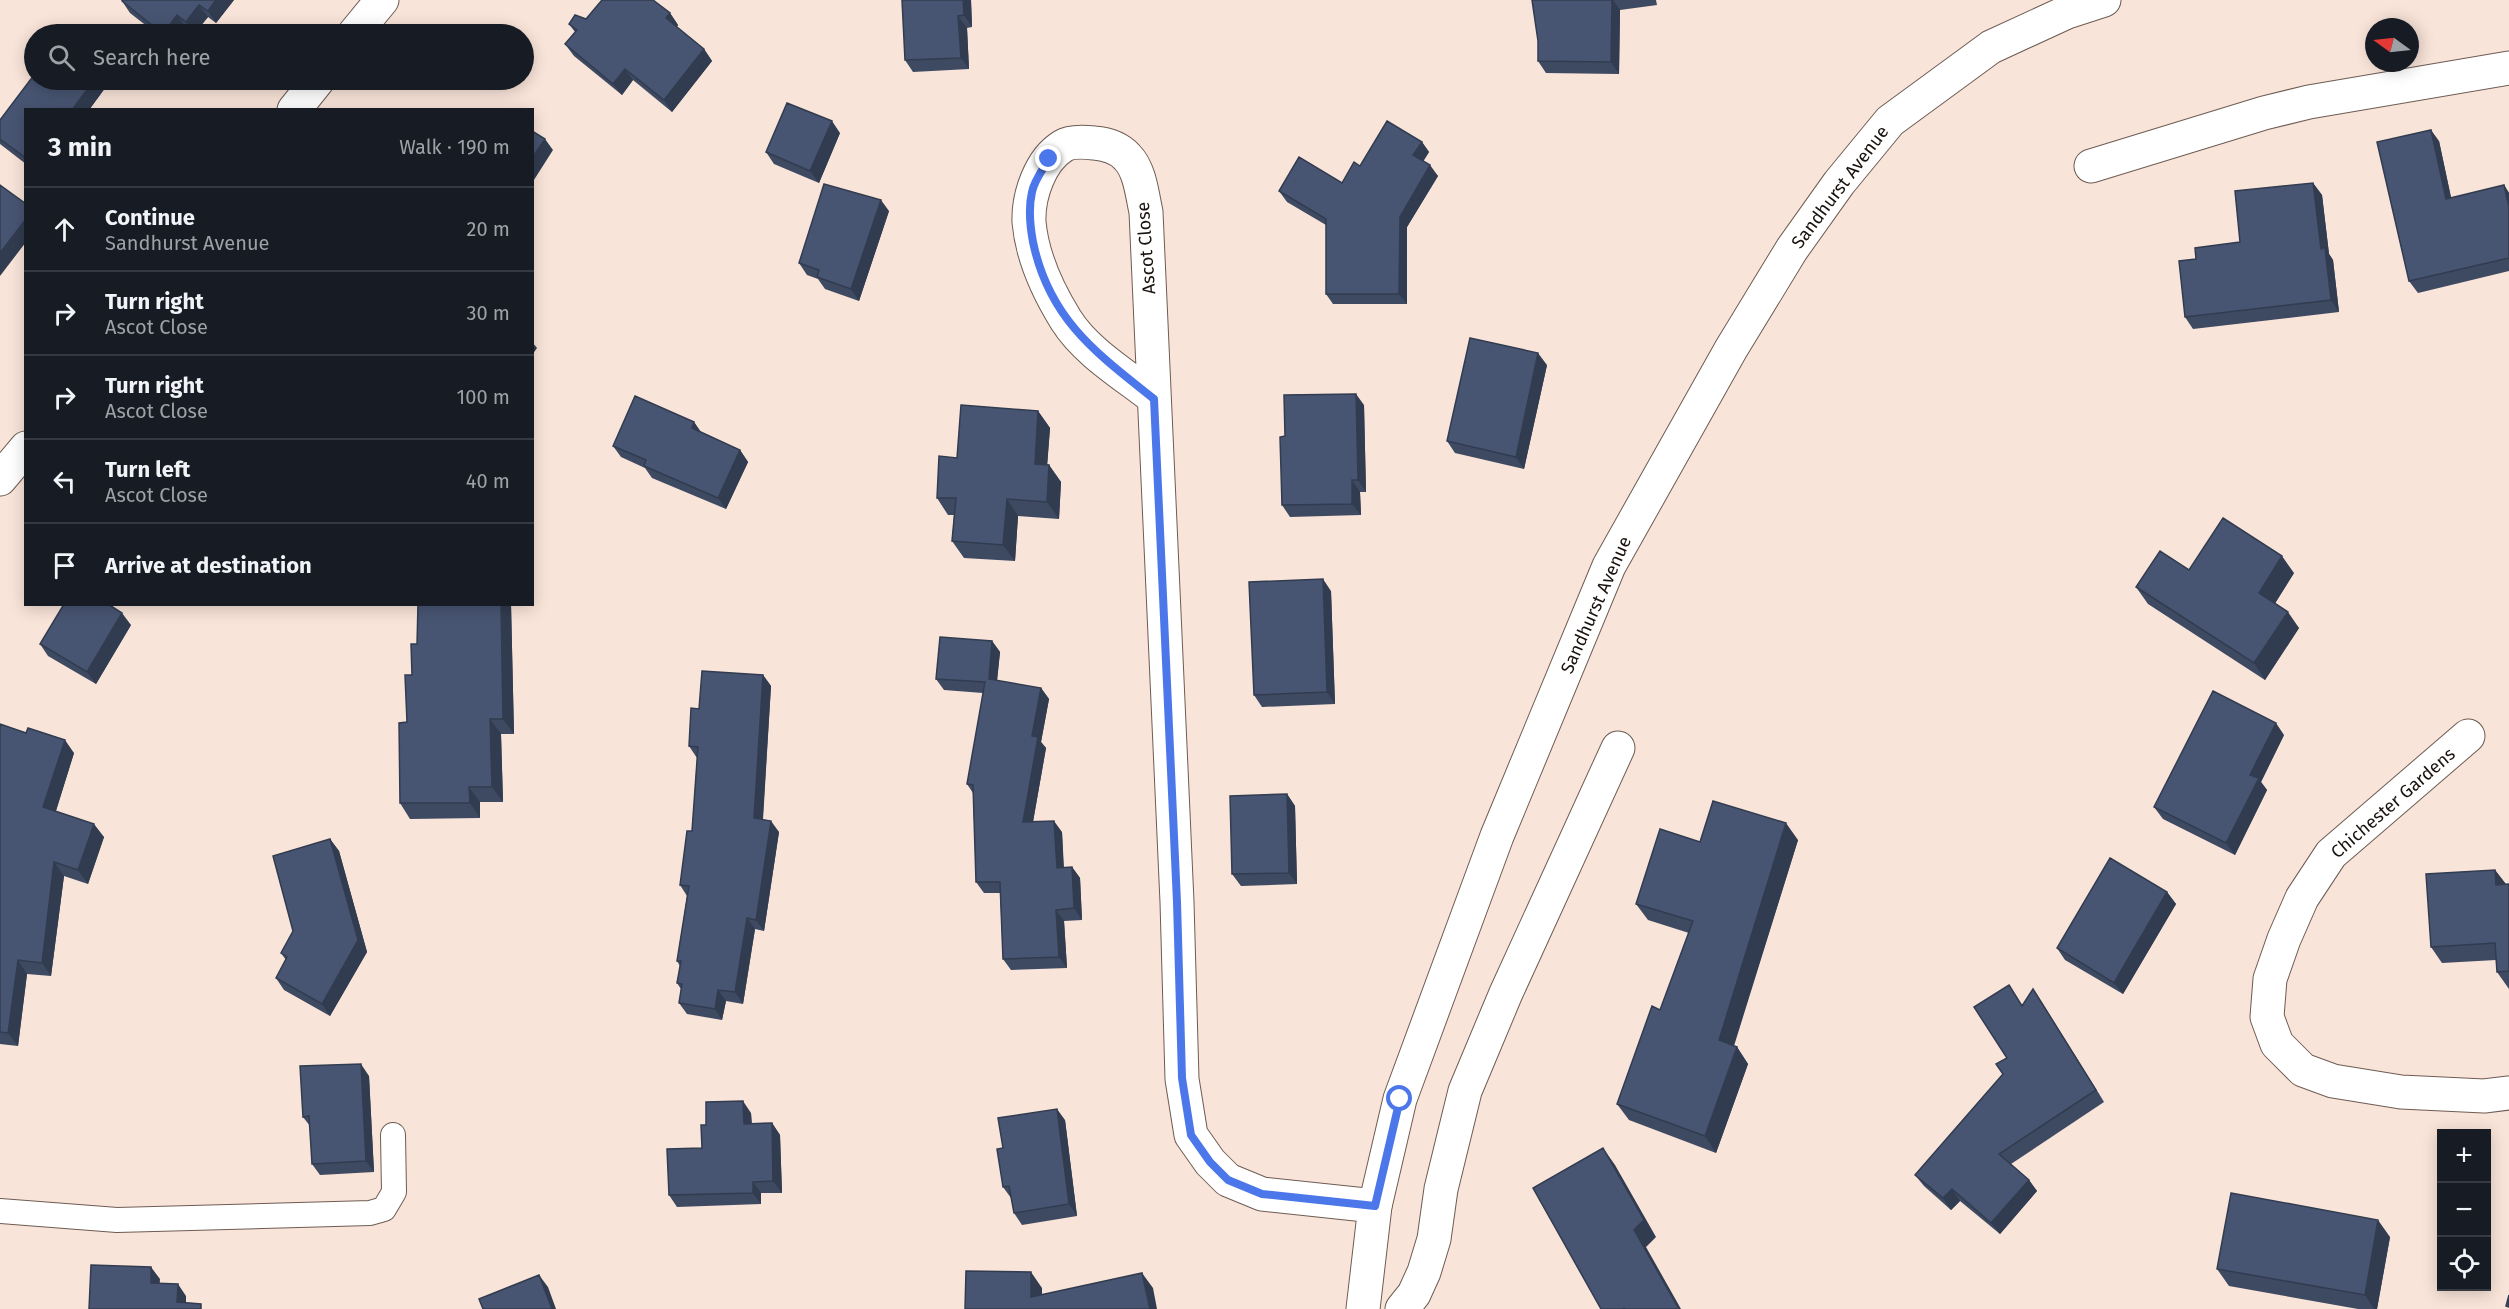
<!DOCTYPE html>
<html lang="en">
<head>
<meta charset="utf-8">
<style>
  :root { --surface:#171b24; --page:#20242c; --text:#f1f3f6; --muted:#9ea1a6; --line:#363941 }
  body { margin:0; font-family:"Fira Sans",sans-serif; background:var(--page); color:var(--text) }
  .controls { position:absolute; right:18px; bottom:18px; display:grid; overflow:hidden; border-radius:0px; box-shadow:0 3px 15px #0003 }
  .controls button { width:54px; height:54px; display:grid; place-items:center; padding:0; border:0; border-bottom:2px solid var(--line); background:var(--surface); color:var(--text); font:30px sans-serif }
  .compass { position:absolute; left:2365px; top:18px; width:54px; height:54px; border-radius:50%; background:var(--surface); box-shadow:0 3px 15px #0003; rotate:285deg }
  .stop { position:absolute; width:18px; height:18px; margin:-14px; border:4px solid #4b77ea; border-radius:50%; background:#fff }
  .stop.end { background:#4b77ea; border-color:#fff; box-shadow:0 2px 6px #0008 }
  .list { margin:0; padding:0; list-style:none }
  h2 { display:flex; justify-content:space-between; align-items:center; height:78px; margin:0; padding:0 24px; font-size:26px }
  h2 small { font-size:20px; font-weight:400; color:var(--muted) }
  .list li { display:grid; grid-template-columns:39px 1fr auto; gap:18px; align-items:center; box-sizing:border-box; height:84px; padding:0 24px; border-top:2px solid var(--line) }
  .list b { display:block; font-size:22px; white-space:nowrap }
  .list p { margin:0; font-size:20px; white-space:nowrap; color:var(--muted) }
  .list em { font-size:20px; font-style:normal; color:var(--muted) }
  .icon { flex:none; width:33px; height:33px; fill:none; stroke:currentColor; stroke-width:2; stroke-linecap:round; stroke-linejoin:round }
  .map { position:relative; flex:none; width:2509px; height:1309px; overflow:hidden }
  .search { position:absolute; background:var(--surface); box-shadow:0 3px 15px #0003; left:24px; top:24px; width:510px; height:66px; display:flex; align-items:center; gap:15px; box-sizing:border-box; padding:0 21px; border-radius:33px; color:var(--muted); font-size:22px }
  .panel { position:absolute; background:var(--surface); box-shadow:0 3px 15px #0003; left:24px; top:108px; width:510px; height:498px; border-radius:0px }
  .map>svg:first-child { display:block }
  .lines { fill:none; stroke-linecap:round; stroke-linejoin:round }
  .lane-casing { stroke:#6e5c53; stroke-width:26 }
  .street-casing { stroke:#6e5c53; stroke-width:35 }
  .secondary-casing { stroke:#6e5c53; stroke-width:35 }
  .lane { stroke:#fff; stroke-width:24 }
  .street { stroke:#fff; stroke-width:33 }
  .secondary { stroke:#fff; stroke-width:33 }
  .wall { fill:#3e4962 }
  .shaded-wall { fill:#323c50 }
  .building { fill:#485572; stroke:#323c50; stroke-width:1.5 }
  .route { stroke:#4b77ea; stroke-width:8 }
  .labels { text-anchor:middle; stroke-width:6; stroke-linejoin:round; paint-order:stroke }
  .street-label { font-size:18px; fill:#19120e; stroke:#fff }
</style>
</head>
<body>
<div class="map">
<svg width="2509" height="1309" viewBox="0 0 2509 1309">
  <rect width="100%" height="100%" fill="#f9e4d9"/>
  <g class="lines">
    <g class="lane-casing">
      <path id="lane" d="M0,1211L117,1220L370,1213L384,1209L394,1192L393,1135"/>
    </g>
    <g class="street-casing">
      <path id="street" d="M354,34L382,0
        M294,110L318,80
        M2091,166L2264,113L2309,102L2509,68
        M1154,398C1125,375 1086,352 1066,320C1048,291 1032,256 1029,222C1028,196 1040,160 1063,146C1071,141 1085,142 1094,143C1107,144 1118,147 1127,157C1140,170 1142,194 1146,212L1177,902L1182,1079L1191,1135L1210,1162L1228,1180L1262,1194L1375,1206
        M0,479L26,448
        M2468,736L2331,854L2302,898L2284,939L2270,979L2267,1017L2277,1044L2303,1070L2333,1081L2401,1092L2484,1096L2509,1093
        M1402,1309L1414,1294L1424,1272L1434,1239L1441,1189L1465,1091L1506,993L1618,748"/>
    </g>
    <g class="secondary-casing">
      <path id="secondary" d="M1363,1309L1375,1206L1400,1099L1497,836L1609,566L1731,349L1792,249L1839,183L1890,121L1991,47L2067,12L2104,0"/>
    </g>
    <use href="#lane" class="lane"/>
    <use href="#street" class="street"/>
    <use href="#secondary" class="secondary"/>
  </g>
  <path class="wall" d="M234,0L216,23L208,17L194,34L185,27L179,34H157L130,13L122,1Z
    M971,0L972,27L967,28L969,69L913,72L905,60Z
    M1532,0H1656L1657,5L1620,10L1619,74L1546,73L1538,61V41Z
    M670,13L678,25L677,27L704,49L712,61L672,112L633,80L622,95L574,56L565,44L575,32L569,24L586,19Z
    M34,75V80H105L108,84L89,110H26V164L0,144V120Z
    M840,133L819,183L774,164L766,152Z
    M2439,141L2451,198L2504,185L2509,193V271L2418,293L2409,281Z
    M1422,142L1429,152L1423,161L1438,176L1407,227V304H1333L1326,294V225L1287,202L1279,191L1342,183L1360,166Z
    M2313,183L2322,195L2329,254L2333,260L2339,312L2193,329L2185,317L2240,242Z
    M889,211L859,301L825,289L818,279L807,275L799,263Z
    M1547,365L1524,469L1455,453L1447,441Z
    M1364,405L1366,492H1360L1361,515L1290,517L1282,505L1285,436Z
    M1038,411L1050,428L1047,465H1049L1061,482L1059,519L1018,516L1015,561L964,558L952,541L954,515H948L937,498Z
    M694,422L701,432L740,450L748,462L726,509L652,478L645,468L621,457L613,446Z
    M2189,570L2294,573L2275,603L2299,628L2265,680L2148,604L2136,587Z
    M1331,591L1335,704L1262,707L1254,695Z
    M511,604L514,734H501L503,802H480V818L410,819L400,803L407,722L417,644Z
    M131,625L96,684L48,656L40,644Z
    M992,641L1000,652L997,681L1041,688L1049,699L1041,742L1046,748L1033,822L1062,832L1064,868L1072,867L1080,878L1082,920L1064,921L1067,968L1011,970L1003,959L1000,893H984L976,882L973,793L967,784L983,693L944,690L936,679Z
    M763,675L771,686L763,820L779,832L764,931L755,929L743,1004L726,1001L722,1020L687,1014L679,1003L681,989L677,983L680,966L677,961L687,896L680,885L692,831L697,758L689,746L699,709Z
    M0,724L74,753L56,811L104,837L88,884L64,876L51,976L27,974L18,1046L0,1044Z
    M2284,735L2261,782L2267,790L2235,855L2163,819L2154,807Z
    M1287,794L1295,806L1297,884L1241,886L1232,874Z
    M330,839L339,851L367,952L330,1016L284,990L276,978L286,960L281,953L293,931Z
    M1798,840L1734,1046L1737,1047L1748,1064L1716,1153L1629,1120L1617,1104L1660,1010L1689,933L1648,920L1636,904L1700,842Z
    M2495,870L2506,884H2509V989L2497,972L2496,960L2442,963L2431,947Z
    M2167,892L2176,904L2123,994L2065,960L2057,948Z
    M2041,1001L2104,1102L2011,1164L2029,1180L2037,1191L2000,1234L1960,1201L1951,1210L1924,1186L1915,1175L2003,1074L2023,1006Z
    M369,1076L374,1172L320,1175L312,1164L310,1126L303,1117Z
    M751,1113L752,1124L772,1123L780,1135L782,1193H761V1204L677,1207L669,1195L702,1148L706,1125Z
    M1065,1120L1077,1216L1022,1225L1014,1213L1011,1198L1003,1187V1148Z
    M2390,1237L2377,1309H2358L2229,1286L2217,1269Z"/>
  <path class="shaded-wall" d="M216,0H234L216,23L208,11Z
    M963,0H971L972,27L964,15Z
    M1612,0H1613L1620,10L1619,74L1611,62Z
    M199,5L208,17L194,34L186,22Z
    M670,13L678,25L674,30L666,18Z
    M177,15L185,27L179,34H163Z
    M958,16L967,28L969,69L961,58Z
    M704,49L712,61L672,112L664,100Z
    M625,69L633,80L622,95L613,84Z
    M94,80H105L108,84L89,110H72Z
    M832,121L840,133L819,183L810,171Z
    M2431,130L2439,141L2454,211L2446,199Z
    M545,139L553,150L532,183V158Z
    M1422,142L1429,152L1421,165L1413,155Z
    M1430,165L1438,176L1407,227V304L1399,294L1400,217Z
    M2313,183L2322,195L2329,254L2333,260L2339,312L2331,300L2321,249Z
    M2504,185L2509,193V207Z
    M881,200L889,211L859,301L851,289Z
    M26,219V242L0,276V253Z
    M532,342L537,348L532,355Z
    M1538,353L1547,365L1524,469L1516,457Z
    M1356,394L1364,405L1366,492L1358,480Z
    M1038,411L1050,428L1046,481L1035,464Z
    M694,422L702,434L692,428Z
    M740,450L748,462L726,509L718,498Z
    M1049,465L1061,482L1059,519L1047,502Z
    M1352,480L1360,492L1361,515L1352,504Z
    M1007,499L1018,516L1015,561L1003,545Z
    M2282,556L2294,573L2271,610L2259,593Z
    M1323,579L1331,591L1335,704L1327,692Z
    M501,604H511L514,734L503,719Z
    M2288,612L2299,628L2265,680L2254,663Z
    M122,613L131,625L96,684L87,672Z
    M992,641L1000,652L996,690L989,679Z
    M763,675L771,686L762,830L754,818Z
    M1041,688L1049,699L1041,742L1046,748L1031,833L1023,822L1032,736Z
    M490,719L501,734L503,802L492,787Z
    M2276,723L2284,735L2261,782L2267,790L2235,855L2226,843L2250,775Z
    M65,740L74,753L53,820L43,807Z
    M469,787L480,802V818L470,803Z
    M1287,794L1295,806L1297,884L1289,873Z
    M771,821L779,832L764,931L756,920Z
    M1054,821L1062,832L1064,879L1057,868Z
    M1786,823L1798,840L1730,1057L1719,1040Z
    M94,824L104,837L88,884L78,870Z
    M330,839L339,851L367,952L330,1016L322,1004Z
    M54,862L64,876L51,976L42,963Z
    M1072,867L1080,878L1082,920L1074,908Z
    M2495,870L2507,886L2496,885Z
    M2167,892L2176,904L2123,994L2114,983Z
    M1056,910L1064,921L1067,968L1059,957Z
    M747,918L755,929L743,1004L735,992Z
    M18,960L27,974L18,1046L8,1033Z
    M2033,989L2041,1001L2104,1102L2096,1090Z
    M718,990L726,1001L722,1020L715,1009Z
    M1737,1047L1748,1064L1716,1153L1705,1136Z
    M361,1064L369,1076L374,1172L366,1161Z
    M743,1101L751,1113L752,1136L744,1124Z
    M1057,1109L1065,1120L1077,1216L1069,1204Z
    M772,1123L780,1135L782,1193L773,1181Z
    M1603,1148L1615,1165L1656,1237L1646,1247L1681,1309H1679L1634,1230Z
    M2029,1180L2037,1191L2000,1234L1991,1223Z
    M753,1182L761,1193V1204L753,1193Z
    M1952,1189L1960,1201L1951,1210L1943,1198Z
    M2378,1220L2390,1237L2377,1309H2374L2365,1295Z
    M151,1267L160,1279L159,1295L151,1283Z
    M1031,1272L1042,1288V1309L1031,1297Z
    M1142,1273L1153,1288L1157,1309H1150Z
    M539,1275L548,1287L556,1309H552Z
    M178,1284L186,1296V1309L177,1302Z"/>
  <path class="building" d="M122,0H216L208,11L199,5L186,22L177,15L163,34L122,1Z
    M602,0H653L670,13L666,18L704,49L664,100L625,69L613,84L565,44L577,30L569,24L575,15L586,19Z
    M902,0H963L964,15L958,16L961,58L905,60Z
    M1532,0H1612L1611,62L1538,61V41Z
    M34,75V80H94L72,110H26V158L0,139V120Z
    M787,103L832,121L810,171L766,152Z
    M1387,121L1422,142L1413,155L1430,165L1400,217L1399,294H1326V219L1279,191L1299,157L1342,183L1354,162L1360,166Z
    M2431,130L2446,199L2504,185L2509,207V258L2409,281L2377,142Z
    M532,131L545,139L532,158Z
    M2313,183L2321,249L2325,248L2331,300L2185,317L2179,261L2196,259L2195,248L2240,242L2235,191Z
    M824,184L881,200L851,289L817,277L819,270L799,263Z
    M0,185L26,204V219L0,253Z
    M1470,338L1538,353L1516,457L1447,441Z
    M1356,394L1358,480H1352V504L1282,505L1280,437L1285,436L1284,395Z
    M635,396L694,422L692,428L740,450L718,498L644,466L646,460L613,446Z
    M961,405L1038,411L1035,464L1049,465L1047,502L1007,499L1003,545L952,541L956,498H937L939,456L957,458Z
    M2223,518L2282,556L2259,593L2288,612L2254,663L2136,587L2160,551L2189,570Z
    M1323,579L1327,692L1254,695L1249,582Z
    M64,604H108L122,613L87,672L40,644Z
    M418,604H501L503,719H490L492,787H469L470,803H400L399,723L407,722L405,675H412L411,644H417Z
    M940,637L992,641L989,679L1041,688L1032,736L1038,737L1023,822L1054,821L1057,868L1072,867L1074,908L1056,910L1059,957L1003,959L1000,882H976L973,785L967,784L985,682L936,679Z
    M702,671L763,675L754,818L771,821L756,920L747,918L735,992L718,990L715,1009L679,1003L682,984L677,983L681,961H677L689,886L680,885L687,831H692L698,747L689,746L691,708L699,709Z
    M2213,691L2276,723L2250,775L2259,778L2226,843L2154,807Z
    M0,724L26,733L28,728L65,740L43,807L94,824L78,870L54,862L42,963L18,960L8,1033L0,1032Z
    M1287,794L1289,873L1232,874L1230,796Z
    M1713,801L1786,823L1719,1040L1737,1047L1705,1136L1617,1104L1652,1006L1660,1010L1693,921L1636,904L1660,829L1700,842Z
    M330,839L358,940L322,1004L276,978L287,957L281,953L293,931L273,856Z
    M2110,858L2167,892L2114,983L2057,948Z
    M2495,870L2496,885L2509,884V971L2497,972L2495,943L2431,947L2426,874Z
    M2009,985L2022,1006L2033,989L2096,1090L1999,1154L2029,1180L1991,1223L1952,1189L1943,1198L1915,1175L2003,1074L1996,1064L2007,1058L1974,1007Z
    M361,1064L366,1161L312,1164L309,1116L303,1117L300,1066Z
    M743,1101L744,1124L772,1123L773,1181L753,1182V1193L669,1195L667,1149L702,1148L701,1125H706V1102Z
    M1057,1109L1069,1204L1014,1213L1009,1186L1003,1187L997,1149L1003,1148L998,1118Z
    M1603,1148L1644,1220L1634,1230L1679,1309H1625L1624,1308L1623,1309H1601L1533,1188Z
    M2231,1193L2378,1220L2365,1295L2217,1269Z
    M91,1265L151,1267V1283L178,1284L177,1302L201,1304V1309H89Z
    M966,1271L1031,1272V1297L1142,1273L1150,1309H965Z
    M539,1275L552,1309H483L479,1299Z
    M2509,1295V1307L2506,1306Z"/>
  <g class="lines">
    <path class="route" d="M1049,159C1043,169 1034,181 1032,192C1028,209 1030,226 1033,242C1049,319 1096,353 1154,399L1177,902L1182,1078L1191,1135L1210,1162L1228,1180L1262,1194L1375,1206L1400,1099"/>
  </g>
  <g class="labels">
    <g class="street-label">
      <text transform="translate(1840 187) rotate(-53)" y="6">Sandhurst Avenue</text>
      <text transform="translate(1146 248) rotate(-94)" y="6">Ascot Close</text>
      <text transform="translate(1596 605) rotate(-66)" y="6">Sandhurst Avenue</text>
      <text transform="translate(2393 803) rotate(-41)" y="6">Chichester Gardens</text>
    </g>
  </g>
</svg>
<div class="controls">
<button>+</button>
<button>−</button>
<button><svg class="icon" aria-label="locate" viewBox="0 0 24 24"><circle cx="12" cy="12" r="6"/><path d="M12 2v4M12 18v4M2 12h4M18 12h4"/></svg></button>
</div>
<svg class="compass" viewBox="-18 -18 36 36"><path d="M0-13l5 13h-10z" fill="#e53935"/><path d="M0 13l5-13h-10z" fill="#9ea1a6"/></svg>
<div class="stop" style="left:1400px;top:1099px"></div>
<div class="stop end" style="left:1049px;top:159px"></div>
<div class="search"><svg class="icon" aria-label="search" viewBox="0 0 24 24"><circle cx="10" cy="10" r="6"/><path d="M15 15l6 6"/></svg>Search here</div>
<section class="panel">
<h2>3 min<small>Walk · 190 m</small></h2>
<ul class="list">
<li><svg class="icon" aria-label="ahead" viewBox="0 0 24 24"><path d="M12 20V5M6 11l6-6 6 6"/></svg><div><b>Continue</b><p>Sandhurst Avenue</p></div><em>20 m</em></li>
<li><svg class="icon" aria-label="right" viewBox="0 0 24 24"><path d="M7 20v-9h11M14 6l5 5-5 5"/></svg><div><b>Turn right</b><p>Ascot Close</p></div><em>30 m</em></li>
<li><svg class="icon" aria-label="right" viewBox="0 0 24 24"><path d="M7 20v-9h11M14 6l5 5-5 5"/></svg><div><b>Turn right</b><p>Ascot Close</p></div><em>100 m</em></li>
<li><svg class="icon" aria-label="left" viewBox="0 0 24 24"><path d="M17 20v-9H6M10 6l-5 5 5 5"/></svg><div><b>Turn left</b><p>Ascot Close</p></div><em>40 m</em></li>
<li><svg class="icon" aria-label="arrive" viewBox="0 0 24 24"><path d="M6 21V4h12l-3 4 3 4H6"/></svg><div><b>Arrive at destination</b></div></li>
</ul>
</section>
</div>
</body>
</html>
